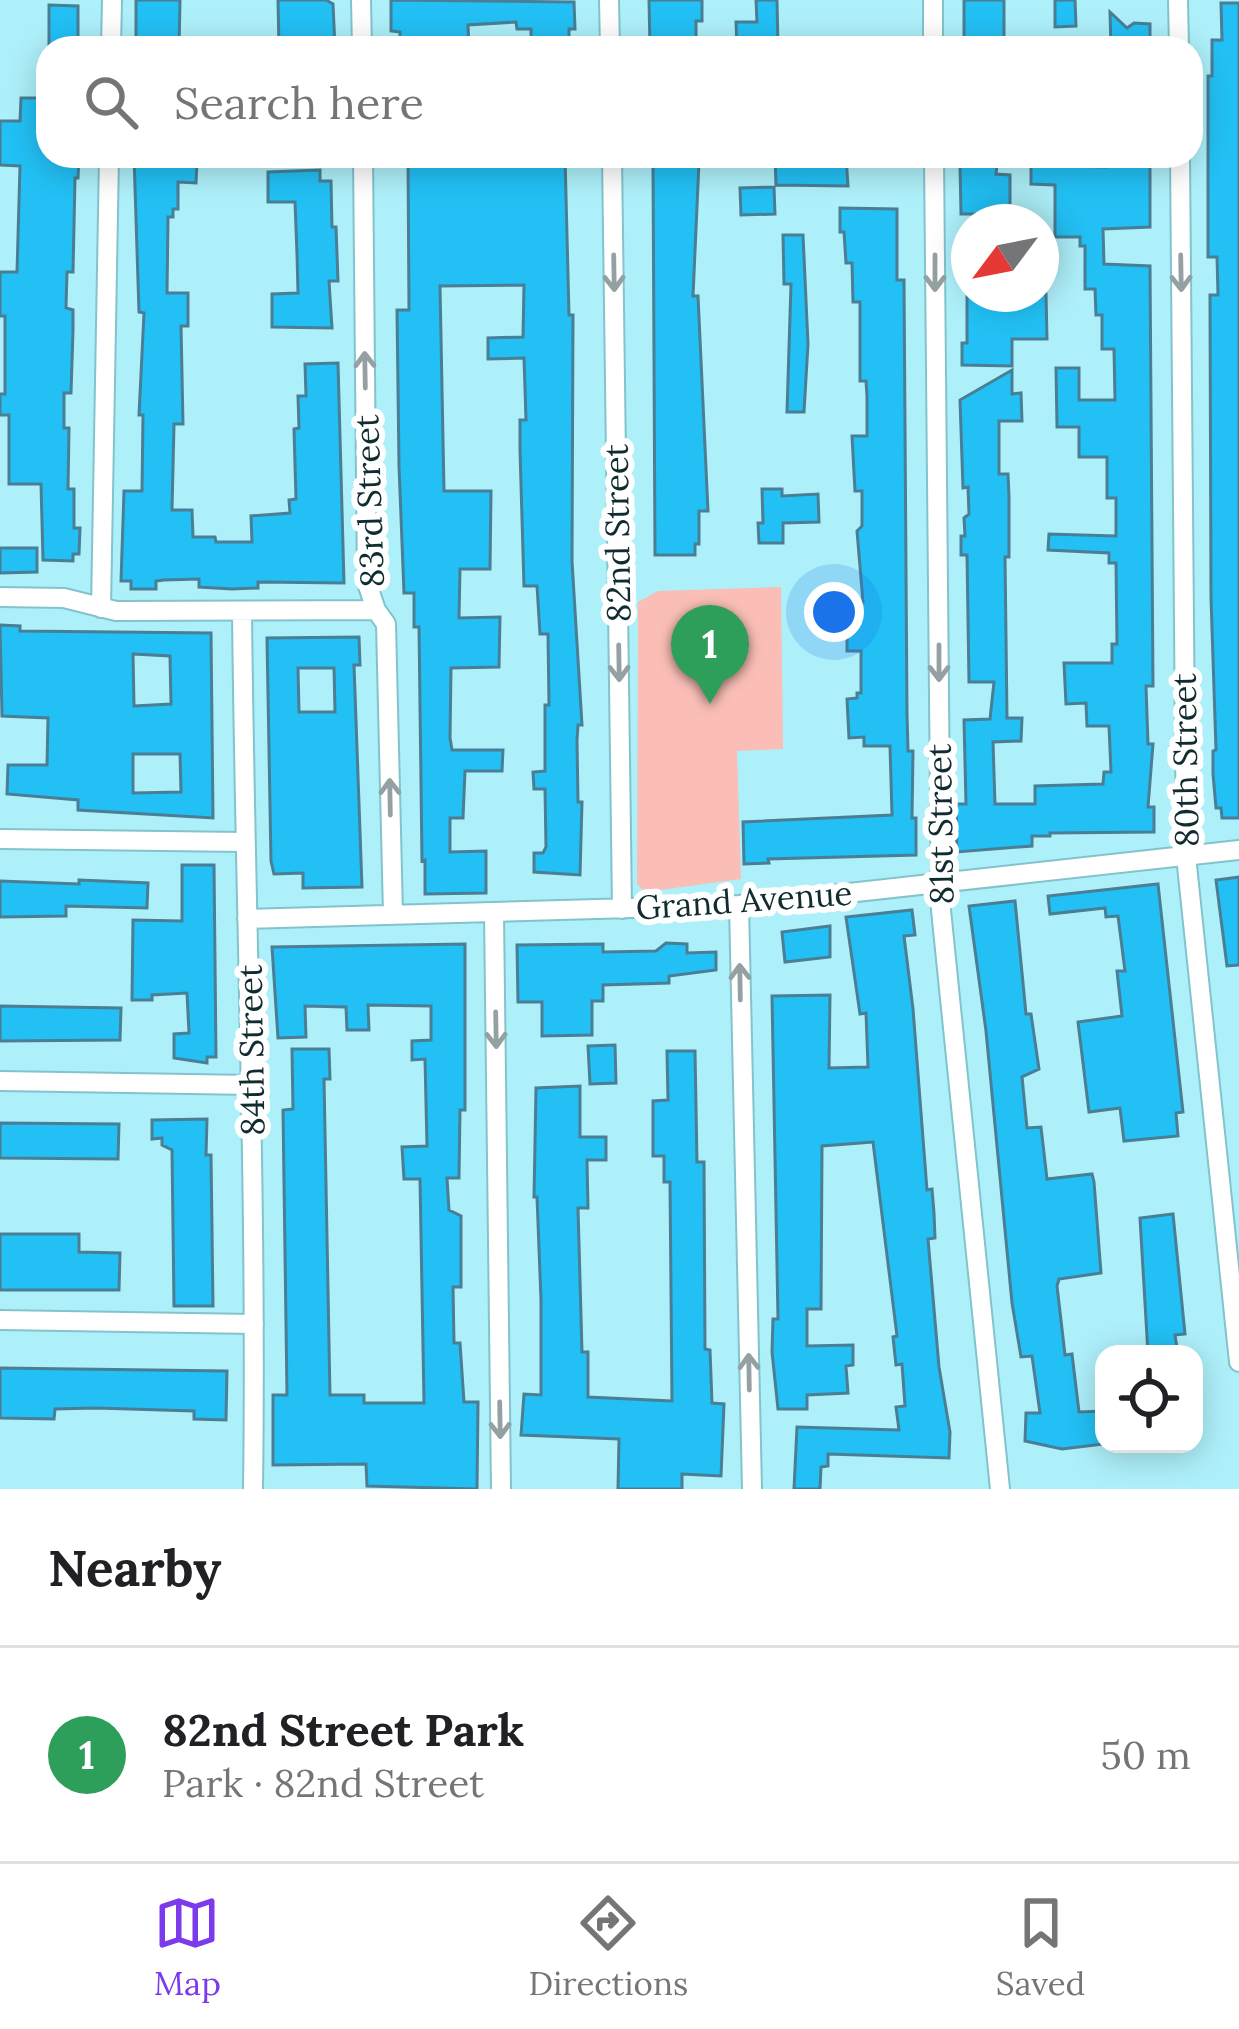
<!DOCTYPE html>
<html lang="en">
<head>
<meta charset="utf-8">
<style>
  :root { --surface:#fff; --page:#f2f2f2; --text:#202124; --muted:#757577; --line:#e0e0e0; --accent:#7c3aed }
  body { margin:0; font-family:Lora,serif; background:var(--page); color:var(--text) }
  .controls { position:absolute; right:36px; bottom:36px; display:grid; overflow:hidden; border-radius:24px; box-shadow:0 6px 30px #0003 }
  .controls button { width:108px; height:108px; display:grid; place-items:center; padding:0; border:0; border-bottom:3px solid var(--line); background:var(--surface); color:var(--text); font:60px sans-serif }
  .compass { position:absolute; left:951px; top:204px; width:108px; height:108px; border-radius:50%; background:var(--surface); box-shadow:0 6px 30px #0003; rotate:238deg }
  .you { position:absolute; left:834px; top:612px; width:42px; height:42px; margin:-30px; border:9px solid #fff; border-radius:50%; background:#1a73e8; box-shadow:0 0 0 18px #1a73e833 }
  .badge { display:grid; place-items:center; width:78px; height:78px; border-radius:50%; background:var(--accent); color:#fff; font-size:39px; font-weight:700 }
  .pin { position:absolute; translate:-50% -99px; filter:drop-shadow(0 3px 6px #0008) }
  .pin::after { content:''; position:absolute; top:63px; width:42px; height:36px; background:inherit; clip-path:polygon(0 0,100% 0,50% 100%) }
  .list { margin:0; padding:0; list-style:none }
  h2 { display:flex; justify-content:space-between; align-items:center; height:156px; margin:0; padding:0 48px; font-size:51px }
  h2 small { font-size:39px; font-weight:400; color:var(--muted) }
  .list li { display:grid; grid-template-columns:78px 1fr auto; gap:36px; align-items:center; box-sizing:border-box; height:216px; padding:0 48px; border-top:3px solid var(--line) }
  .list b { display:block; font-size:45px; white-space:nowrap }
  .list p { margin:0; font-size:39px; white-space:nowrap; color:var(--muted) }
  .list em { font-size:39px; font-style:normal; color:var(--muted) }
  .icon { flex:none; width:66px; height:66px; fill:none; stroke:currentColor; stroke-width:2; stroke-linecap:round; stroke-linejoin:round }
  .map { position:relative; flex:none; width:1239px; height:1489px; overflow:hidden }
  .search { position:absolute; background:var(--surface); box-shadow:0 6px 30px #0003; left:36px; right:36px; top:36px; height:132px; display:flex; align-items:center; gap:30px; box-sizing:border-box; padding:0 42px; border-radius:36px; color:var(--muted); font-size:45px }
  .sheet { height:372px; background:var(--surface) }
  nav { display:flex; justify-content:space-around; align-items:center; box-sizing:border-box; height:168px; border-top:3px solid var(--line); background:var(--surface); font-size:33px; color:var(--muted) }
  nav a { display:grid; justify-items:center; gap:6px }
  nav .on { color:var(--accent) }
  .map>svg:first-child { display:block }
  .green { fill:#fabeb6 }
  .building { fill:#22c0f5; stroke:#497e95; stroke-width:3; fill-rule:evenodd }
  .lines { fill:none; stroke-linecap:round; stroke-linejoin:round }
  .street-casing { stroke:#82c3cc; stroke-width:22 }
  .street { stroke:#fff; stroke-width:18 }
  .oneway { stroke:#94a0a2 }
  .labels { text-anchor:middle; stroke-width:12; stroke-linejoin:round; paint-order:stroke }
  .street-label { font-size:33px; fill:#112c30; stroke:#fff }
</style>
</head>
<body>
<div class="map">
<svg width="1239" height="1489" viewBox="0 0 1239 1489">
  <rect width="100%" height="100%" fill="#aef0fa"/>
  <path class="green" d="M781,587L783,749L737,751L741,879L645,892L637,884L638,602L658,591Z"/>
  <path class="building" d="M136,0H180L179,48H136Z
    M278,0H326L333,4L335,48H279Z
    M391,0L574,2L575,29H569V48H531V29H517L516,22L468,25L469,48H400V32L391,31Z
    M649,0H702V21H696V48H650Z
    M756,0H777L778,48H737L736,22H757Z
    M964,0H1004V48H964Z
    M1055,0H1075L1076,26L1055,27Z
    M1221,3H1239V818H1222L1221,808H1216L1213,774V751L1216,750L1211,598L1210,295H1218L1217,257H1208V76H1212V40H1222Z
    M49,5L78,6V48H49Z
    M1110,12L1127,28L1134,23L1150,24V48H1111Z
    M21,98H48V156H79L78,178H75L73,272H67L66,308L73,310V331L71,393H64V428H69L68,489H74V528H80L79,554H73V561L43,560L41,484H9V415H0V394H5V316H0V272H17L20,166L0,165V121H20Z
    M134,156H190L189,162H197L196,183L178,182V209H173V217H168L167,293H188V326H181L183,424H174L172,510H192L193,537H215L216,542H252L251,516L290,513L289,500L296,499L294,429L299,428L298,396H306L305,364L338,363L344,583L258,582V588L232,589L199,587V579L164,580L156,581V589H131V581H121L124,491H142L143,415H139L144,313L139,312Z
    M408,156H565L569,315H573L572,561L582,725H578L577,740L578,802H582L580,875L534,872V853H543L546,847L545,789H534L533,772L545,771V705H549L548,634H540L537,586H524L520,450V420H526L524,358L488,359V338L523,337L524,285L440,286L444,491H491L490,569H460L459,618L500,617L499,667L451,668L450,738L452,750H503L502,771H465L463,818H450V852L486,851V893L425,894V860L422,861L419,627H414V593H404L399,466L397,310H409Z
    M775,156H846L848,186L776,185Z
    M1106,156H1150V227L1103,229L1104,264L1150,266L1153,686H1146L1148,744H1153L1148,807H1154V832L1050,833V836H1032V846L957,852L956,804H966L964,720L990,719L994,682H969L967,555H961V536H965L964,518L969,514L968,487L963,488L960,400L1012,370V394L1021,393L1022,421H999V474H1008L1009,496V557H1005L1007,718H1022L1021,741L993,742L995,804H1035V786L1103,784L1104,772H1111L1109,726H1087L1086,703L1066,704L1064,663H1112V644H1117L1116,563H1109V553L1048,550L1049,534L1116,536V498H1107V457H1079V427H1057L1056,368H1079V400H1115L1114,349H1102V315H1096L1095,289H1085V246H1080V237H1055V185L1031,184V165L1106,167Z
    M699,162L693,296H698L708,511H699V544H695V555H655L653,163Z
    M960,165H997L996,174L1010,175V214H961Z
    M320,170V181H331L332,227H336L338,281H329L332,328L272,327V294L298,293L297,254L295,202H268V172Z
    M774,187L775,214L741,215L740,188Z
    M840,208L897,209V280H904L907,714L908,751H913L912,818H916V855L768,859L769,863L744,864L743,822L892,815L890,746H864V737L849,738L847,699L857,698V693H861V651H847V632H855V602H863L857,531L862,526V491H855L852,436H867V396L866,381H860V302H853L852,263H846L844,232H840Z
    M783,235H803L808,344L804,412H787L791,284H784Z
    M967,294H1046L1047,339H1012V366L962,365V343H967Z
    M762,489H782V496L818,494L819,522L783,523V543H759L758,523H763Z
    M0,548H37V572L0,573Z
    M0,625L20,626V631L211,633L213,818L78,810V800L7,794L8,765H47L48,718L2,716ZM133,654L170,656L171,704L134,706ZM133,754H180L181,792L133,793Z
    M359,637L360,665H354L362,887L303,888V873L274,874L271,861L267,638ZM298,668H334L335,712H299Z
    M182,865H214L216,1057H207V1063L174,1058V1034L189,1033L187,993L152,995V1000H132L133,920L182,921Z
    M1239,877V965L1227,966L1216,880Z
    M79,880L148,883L147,908L66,906V916L0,917V881L79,884Z
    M1158,884L1183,1112L1176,1113L1178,1136L1124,1141L1120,1108L1089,1112L1078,1022L1122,1016L1117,971H1125L1118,916L1106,917L1105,908L1050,914L1048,896Z
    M1015,901L1026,1014H1031L1039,1069L1022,1077L1027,1128L1041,1127L1047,1179L1092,1174L1094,1182L1101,1273L1059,1279L1057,1286L1065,1355L1072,1354L1079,1412L1104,1411V1444L1062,1449L1025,1441L1026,1413H1040L1032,1356L1021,1357L1012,1303L986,1031L969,906Z
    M912,910L915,935L904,936L913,1009L927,1190L932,1189L934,1213L935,1238L928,1239L939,1367L950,1432L949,1458L828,1454V1466L821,1467L820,1489H794L797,1427L899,1430L896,1407L905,1406L902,1364L896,1365L893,1337L897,1336L873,1142L822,1146L821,1309H807V1346L853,1345V1365L846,1366L848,1393L807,1395V1409H778L772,1352L773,1319H778L772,996L830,995L829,1068L868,1067L866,1013L860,1014L846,917Z
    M830,926V957L785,962L782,932Z
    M666,943L687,944V953L716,952V970L669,976V983L603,985V1001H592V1035L542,1036V1002H518L517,945L603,944V952L656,951Z
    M465,944V1110H460L459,1178H447L449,1210L461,1216V1287H453L454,1343H460L464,1402H478L477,1489L367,1486L366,1464L273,1465V1395H287L283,1110L293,1109L292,1049H329L330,1079H324L330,1395H364V1403H424L420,1179H404L402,1147L427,1146L425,1059L412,1060V1041L431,1040V1006L368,1005L369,1030H347L346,1007L305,1006L306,1037L278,1038L272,947Z
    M0,1006L121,1008L120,1040L0,1041Z
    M615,1045L616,1083L590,1084L588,1046Z
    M667,1051H695L697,1162H704L705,1349L710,1350L712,1403L724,1404L721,1476L682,1474V1489H618L619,1439L521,1435L524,1394L541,1395V1300L537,1197H534L536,1088L580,1086V1137H606V1160H587L588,1208H578L582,1352H588V1397L672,1401L670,1182H664V1156H653V1101L668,1100Z
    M207,1119L206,1155H211L213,1306H174L172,1150L162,1145V1138L152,1139V1120Z
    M0,1123L119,1124L118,1159L0,1158Z
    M1173,1214L1185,1334L1175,1335L1178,1354H1148L1140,1218Z
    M0,1234H79V1252L120,1253L119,1290H0Z
    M0,1368L227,1371L226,1420L194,1419V1411L96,1408L55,1409L54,1419L0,1418Z"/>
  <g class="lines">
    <g class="street-casing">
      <path id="street" d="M361,0L362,48
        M609,0L610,48
        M933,0V48
        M1178,0L1179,48
        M111,48L112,0
        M363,156L367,583L376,610L386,624L393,914
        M612,156L622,909
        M934,156L941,910L1000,1489
        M1180,156L1186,856L1239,1362
        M0,597L64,598L116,611L376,610
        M101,608L109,156
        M242,612C245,904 257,1196 253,1489
        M0,839L244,842
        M739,905L752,1489
        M494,913L501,1489
        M247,919L739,905L1239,850
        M0,1081L253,1085
        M0,1320L254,1324"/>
    </g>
    <use href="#street" class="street"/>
  </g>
  <defs><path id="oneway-shaft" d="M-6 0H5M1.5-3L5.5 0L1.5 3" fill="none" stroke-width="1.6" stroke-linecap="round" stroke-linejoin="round" transform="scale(3)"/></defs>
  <g class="oneway">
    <use href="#oneway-shaft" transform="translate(614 273) rotate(89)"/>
    <use href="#oneway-shaft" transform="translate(935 273) rotate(90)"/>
    <use href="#oneway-shaft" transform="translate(1181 273) rotate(89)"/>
    <use href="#oneway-shaft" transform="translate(365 370) rotate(-91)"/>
    <use href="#oneway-shaft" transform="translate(619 663) rotate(89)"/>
    <use href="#oneway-shaft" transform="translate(939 663) rotate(90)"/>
    <use href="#oneway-shaft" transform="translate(390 797) rotate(-91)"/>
    <use href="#oneway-shaft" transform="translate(740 982) rotate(-91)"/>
    <use href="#oneway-shaft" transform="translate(496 1030) rotate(89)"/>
    <use href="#oneway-shaft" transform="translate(749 1372) rotate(-91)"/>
    <use href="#oneway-shaft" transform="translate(500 1420) rotate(89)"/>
  </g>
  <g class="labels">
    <g class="street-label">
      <text transform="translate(369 501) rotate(-92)" y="12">83rd Street</text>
      <text transform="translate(617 533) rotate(-91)" y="12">82nd Street</text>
      <text transform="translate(1185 760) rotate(-91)" y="12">80th Street</text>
      <text transform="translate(940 824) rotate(-91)" y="12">81st Street</text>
      <text transform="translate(744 900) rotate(-4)" y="12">Grand Avenue</text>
      <text transform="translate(251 1050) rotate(-91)" y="12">84th Street</text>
    </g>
  </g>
</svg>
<div class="controls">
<button><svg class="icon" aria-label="locate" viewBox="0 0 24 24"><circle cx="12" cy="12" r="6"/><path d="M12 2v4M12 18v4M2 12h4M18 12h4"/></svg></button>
</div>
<svg class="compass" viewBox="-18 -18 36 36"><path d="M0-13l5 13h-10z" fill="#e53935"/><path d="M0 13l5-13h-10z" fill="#757577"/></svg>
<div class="you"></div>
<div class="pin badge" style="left:710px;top:704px;background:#2e9e5b">1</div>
<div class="search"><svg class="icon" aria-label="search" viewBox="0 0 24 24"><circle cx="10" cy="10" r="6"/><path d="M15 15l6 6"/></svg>Search here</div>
</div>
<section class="sheet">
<h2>Nearby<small></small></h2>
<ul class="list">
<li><span class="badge" style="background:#2e9e5b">1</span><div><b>82nd Street Park</b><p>Park · 82nd Street</p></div><em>50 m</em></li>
</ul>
</section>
<nav>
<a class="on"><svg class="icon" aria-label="map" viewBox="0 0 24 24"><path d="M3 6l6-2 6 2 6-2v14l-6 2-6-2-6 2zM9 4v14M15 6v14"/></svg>Map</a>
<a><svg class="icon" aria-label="directions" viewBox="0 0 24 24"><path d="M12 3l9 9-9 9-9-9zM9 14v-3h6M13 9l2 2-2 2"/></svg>Directions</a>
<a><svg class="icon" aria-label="saved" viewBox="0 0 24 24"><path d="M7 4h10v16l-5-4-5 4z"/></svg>Saved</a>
</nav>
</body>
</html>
